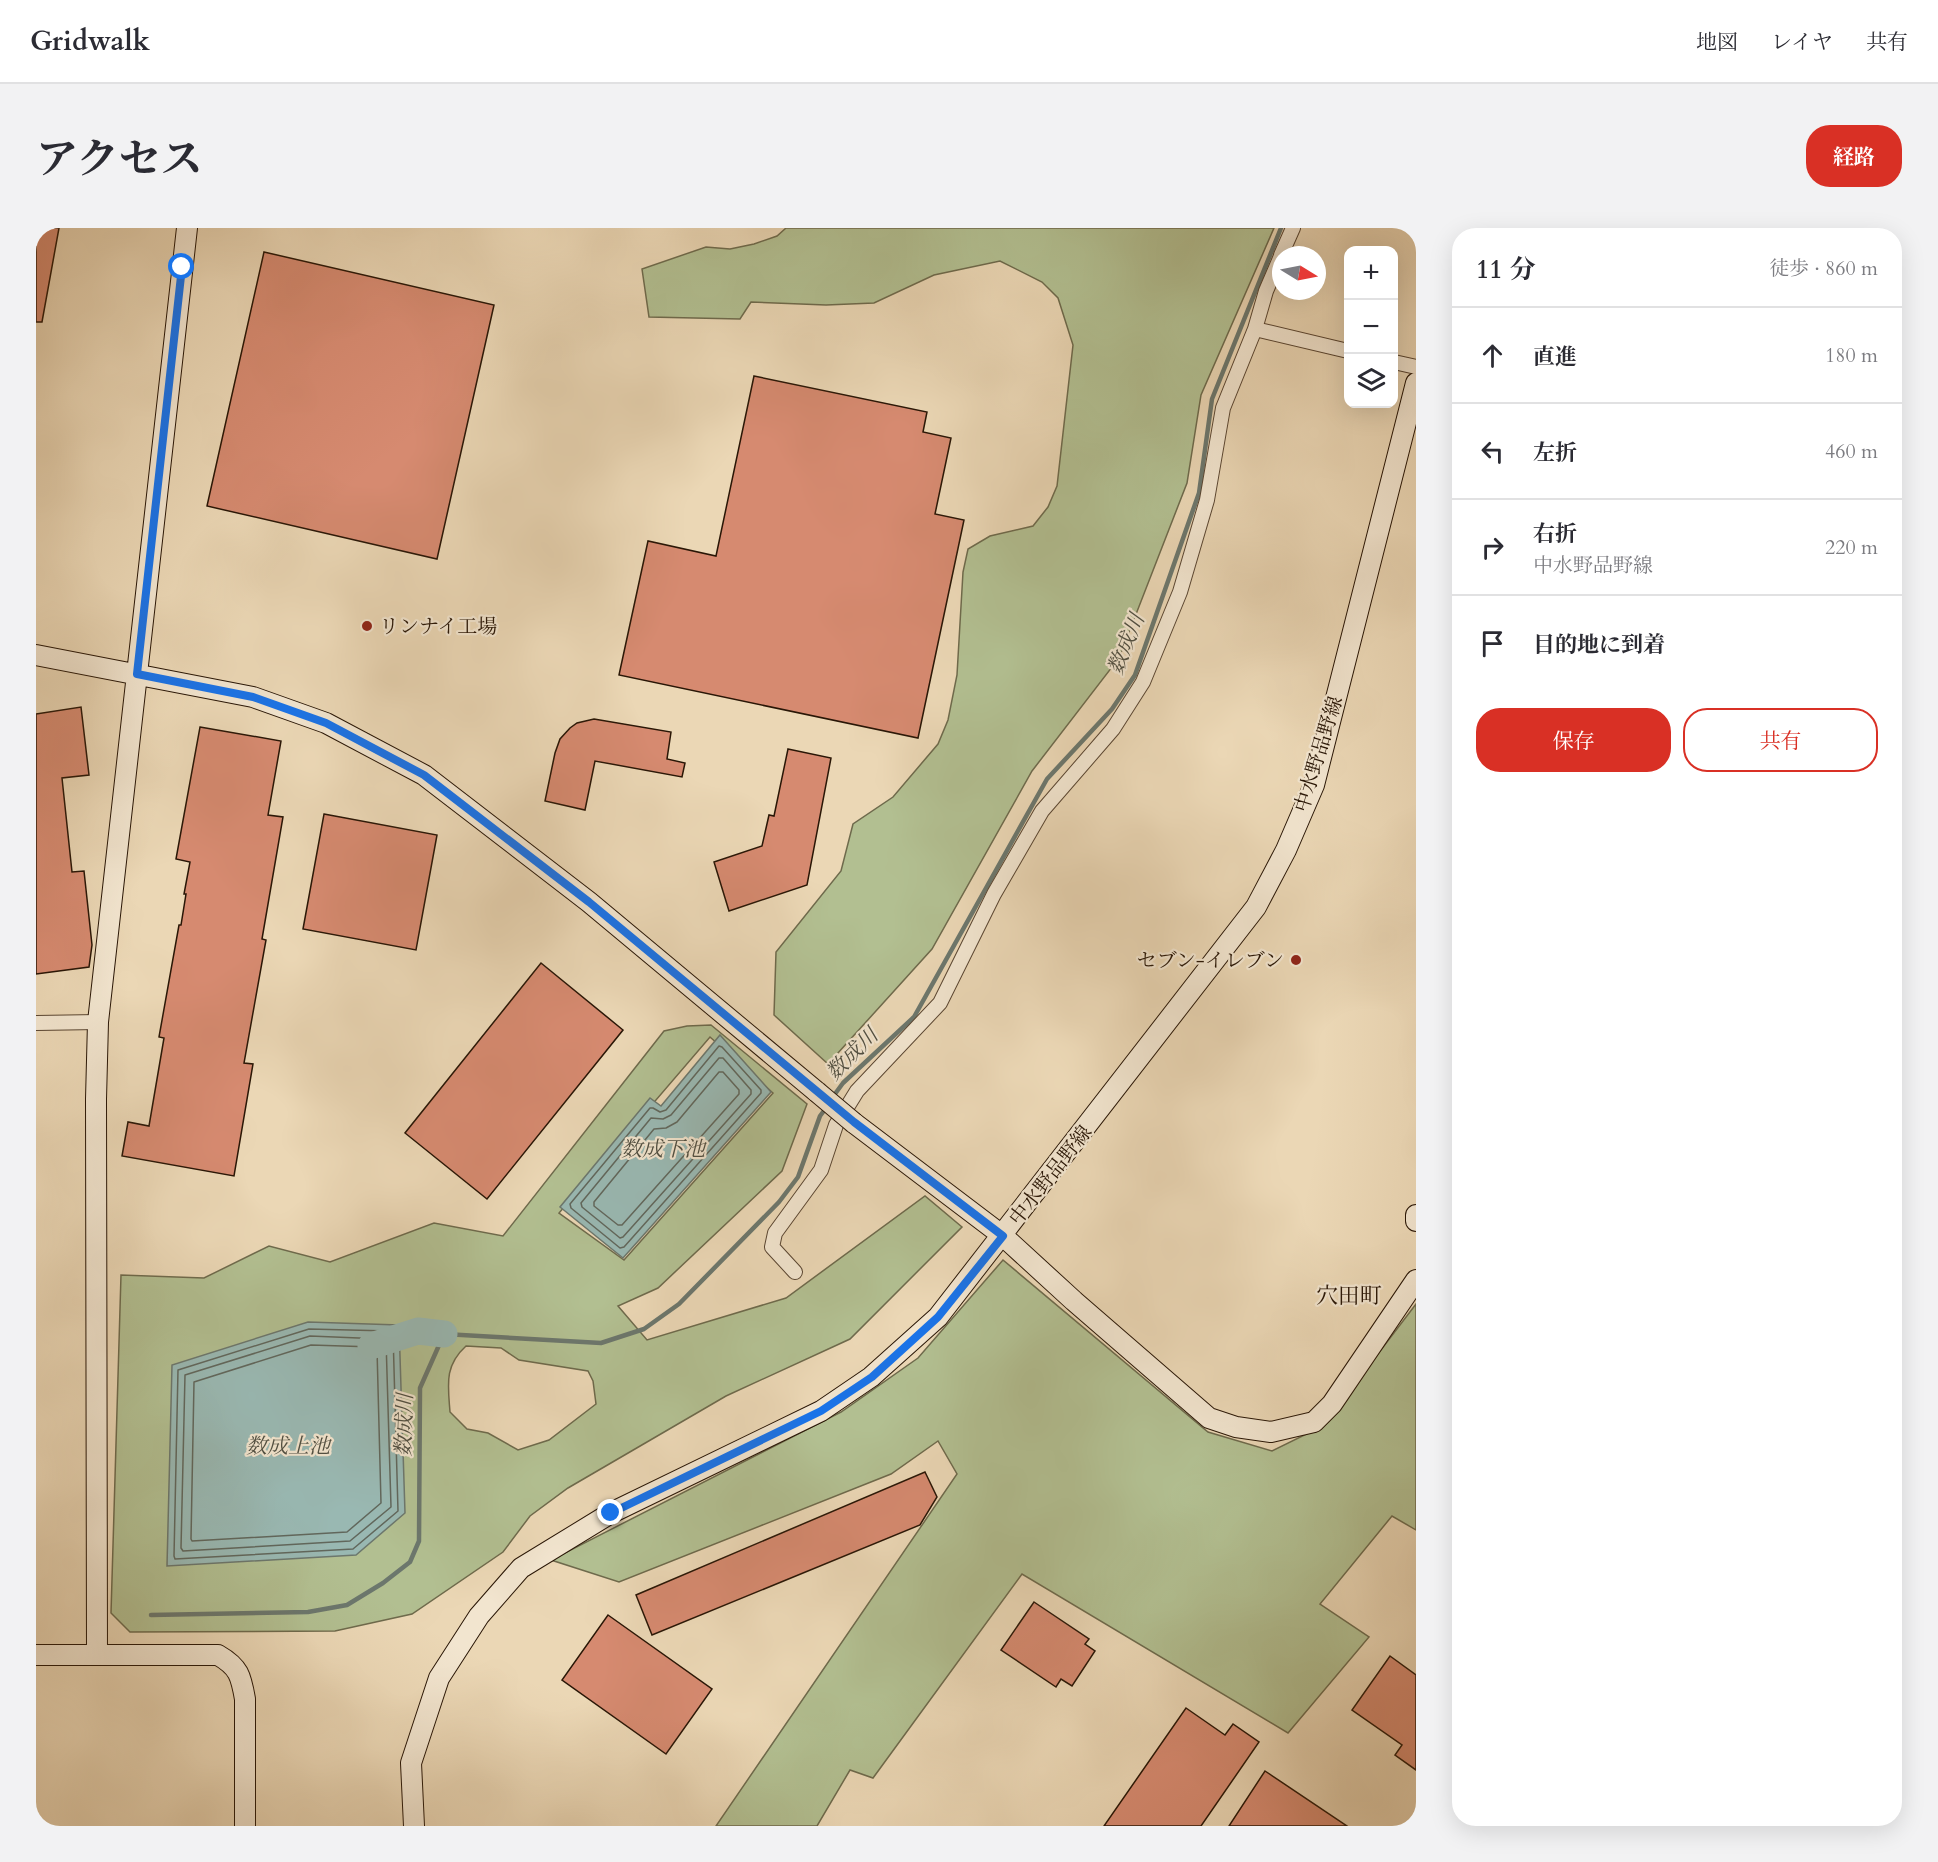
<!DOCTYPE html>
<html lang="ja">
<head>
<meta charset="utf-8">
<style>
  :root { --surface:#fff; --page:#f2f2f3; --text:#2b2b33; --muted:#7c7c81; --line:#e1e1e2; --accent:#d93025 }
  body { margin:0; font-family:Cardo,"Noto Serif JP",serif; background:var(--page); color:var(--text) }
  .controls { position:absolute; right:18px; top:18px; display:grid; overflow:hidden; border-radius:12px; box-shadow:0 6px 24px #0002 }
  .controls button { width:54px; height:54px; display:grid; place-items:center; padding:0; border:0; border-bottom:2px solid var(--line); background:var(--surface); color:var(--text); font:30px sans-serif }
  .compass { position:absolute; left:1236px; top:18px; width:54px; height:54px; border-radius:50%; background:var(--surface); box-shadow:0 6px 24px #0002; rotate:100deg }
  .stop { position:absolute; width:18px; height:18px; margin:-14px; border:4px solid #1a73e8; border-radius:50%; background:#fff }
  .stop.end { background:#1a73e8; border-color:#fff; box-shadow:0 2px 6px #0008 }
  .list { margin:0; padding:0; list-style:none }
  h2 { display:flex; justify-content:space-between; align-items:center; height:78px; margin:0; padding:0 24px; font-size:26px }
  h2 small { font-size:20px; font-weight:400; color:var(--muted) }
  .list li { display:grid; grid-template-columns:39px 1fr auto; gap:18px; align-items:center; box-sizing:border-box; height:96px; padding:0 24px; border-top:2px solid var(--line) }
  .list b { display:block; font-size:22px; white-space:nowrap }
  .list p { margin:0; font-size:20px; white-space:nowrap; color:var(--muted) }
  .list em { font-size:20px; font-style:normal; color:var(--muted) }
  .actions { display:flex; gap:12px; padding:18px 24px }
  .actions a { flex:1; padding:14px 0; border:2px solid var(--accent); border-radius:24px; text-align:center; font-size:21px; color:var(--accent) }
  .actions .main { background:var(--accent); color:#fff }
  .icon { flex:none; width:33px; height:33px; fill:none; stroke:currentColor; stroke-width:2; stroke-linecap:round; stroke-linejoin:round }
  .map { position:relative; flex:none; width:1380px; height:1598px; overflow:hidden; border-radius:24px }
  header { display:flex; align-items:center; gap:36px; box-sizing:border-box; height:84px; padding:0 30px; background:var(--surface); border-bottom:2px solid var(--line) }
  header strong { font-size:28px }
  nav { display:flex; gap:33px; margin-inline-start:auto; font-size:21px }
  .intro { display:flex; align-items:center; justify-content:space-between; box-sizing:border-box; height:144px; padding:0 36px }
  h1 { margin:0; font-size:42px }
  .button { padding:15px 27px; border-radius:24px; background:var(--accent); color:#fff; font-size:21px; font-weight:700 }
  main { display:flex; gap:36px; padding:0 36px }
  aside { flex:1; background:var(--surface); border-radius:24px; box-shadow:0 6px 24px #0002 }
  .map>svg:first-child { display:block }
  .green { fill:#b2bf91; stroke:#6e6a4c; stroke-width:1.5; fill-rule:evenodd }
  .water { fill:#99b8b2; stroke:#6c776d; stroke-width:1.5 }
  .lines { fill:none; stroke-linecap:round; stroke-linejoin:round }
  .shore { stroke:#61675c; stroke-width:1.5 }
  .stream { stroke:#6c776d; stroke-width:4.5 }
  .river { stroke:#99b8b2; stroke-width:27 }
  .building { fill:#d68a70; stroke:#291606; stroke-width:1.5 }
  .street-casing { stroke:#5a4632; stroke-width:16 }
  .secondary-casing { stroke:#291606; stroke-width:22 }
  .street { stroke:#f2e5cf; stroke-width:14 }
  .secondary { stroke:#f2e5cf; stroke-width:20 }
  .secondary-bridge-casing { stroke:#291606; stroke-width:22; stroke-linecap:butt }
  .secondary-bridge { stroke:#f2e5cf; stroke-width:20 }
  .route { stroke:#1a73e8; stroke-width:8 }
  .poi-dot { fill:#8f2418; stroke:#f2e5cf; stroke-width:2 }
  .labels { text-anchor:middle; stroke-width:4.5; stroke-linejoin:round; paint-order:stroke }
  .poi-label { font-size:20px; fill:#291606; stroke:#f2e5cf; text-anchor:start }
  .street-label { font-size:20px; fill:#291606; stroke:#f2e5cf }
  .water-label { font-size:21px; font-style:italic; fill:#504f42; stroke:#f2e5cf }
  .quarter-label { font-size:22px; fill:#291606; stroke:#f2e5cf }
</style>
</head>
<body>
<header>
<strong>Gridwalk</strong>
<nav><a>地図</a><a>レイヤ</a><a>共有</a></nav>
</header>
<div class="intro"><h1>アクセス</h1><a class="button">経路</a></div>
<main>
<div class="map">
<svg width="1380" height="1598" viewBox="0 0 1380 1598">
  <rect width="100%" height="100%" fill="#ebd7b5"/>
  <filter id="stains"><feTurbulence type="fractalNoise" baseFrequency=".00333" numOctaves="4"/><feColorMatrix values="0 0 0 0 .2 0 0 0 0 .09 0 0 0 0 .02 0 0 0 .5 -.17"/></filter>
  <radialGradient id="worn" r=".72"><stop offset=".6" stop-color="#630" stop-opacity="0"/><stop offset="1" stop-color="#630" stop-opacity=".3"/></radialGradient>
  <path class="green" d="M750,0H1238L1165,167L1151,255L1083,430L996,543L896,721L792,836L738,787L740,724L805,643L817,596L857,569L902,516L912,492L921,447L927,344L932,321L954,308L997,298L1012,279L1021,258L1037,117L1022,70L1006,54L964,33L898,47L838,75L790,77L715,74L704,91L613,89L606,41L670,19L694,21L718,16L741,8Z
    M675,797L771,876L746,943L622,1060L582,1078L611,1112L750,1070L889,968L926,999L814,1111L690,1168L532,1260L494,1288L467,1324L376,1386L299,1403L94,1404L75,1385L85,1047L168,1050L233,1018L294,1034L398,995L467,1008L628,803L651,798ZM674,809L737,865L588,1032L523,985ZM430,1118L465,1120L483,1132L552,1143L557,1153L560,1176L513,1212L482,1222L452,1205L431,1201L414,1184C412,1157 408,1138 430,1118Z
    M967,1032L1172,1204L1236,1223L1287,1198L1380,1076V1302L1356,1288L1284,1376L1333,1409L1252,1505L986,1346L837,1550L814,1542L781,1598H680L921,1246L902,1213L855,1246L583,1354L515,1332L805,1184L882,1130Z"/>
  <path class="water" d="M684,807L735,864L587,1030L524,979L614,870L625,878Z
    M272,1094L363,1097L369,1285L320,1327L131,1338L136,1137Z"/>
  <g class="lines">
    <path class="shore" d="M683,818L686,819L725,862V865L588,1019L584,1020L535,980L534,976L614,880H617L624,884L630,882Z
      M683,830H687L715,862V866L587,1009L584,1010L546,979L545,975L615,890L627,891L635,887Z
      M683,844H687L703,862V866L586,997H582L558,978V974L618,901L630,900L641,894Z
      M273,1101L354,1103L357,1105L362,1283L317,1321L139,1331L138,1328L142,1142Z
      M274,1108L347,1111L350,1112L355,1279L314,1313L147,1323L145,1320L149,1147Z
      M275,1117L338,1119L341,1121L345,1275L311,1304L156,1313L155,1311L158,1154Z"/>
    <path class="stream" d="M796,870L807,855L878,789L1011,551L1076,481L1099,447L1163,265L1176,171L1245,0
      M115,1387L272,1384L311,1377L347,1355L374,1334L383,1313L384,1160L408,1106L565,1115L608,1101L643,1076L743,974L762,949L784,888L790,880"/>
    <path class="river" d="M335,1118L382,1103L408,1106"/>
  </g>
  <path class="building" d="M0,0H23L6,94H0Z
    M228,24L458,77L401,331L171,278Z
    M718,148L891,184L887,204L915,210L899,286L928,292L882,510L583,447L612,313L680,328Z
    M45,479L53,547L26,550L36,644L48,643L56,717L53,739L0,746V486Z
    M558,491L635,504L631,531L649,535L646,549L559,533L549,582L509,573L519,525L524,511L534,500L541,495Z
    M164,499L245,513L232,587L247,589L226,711L230,712L208,835L217,836L198,948L86,928L92,894L113,898L128,810L123,809L143,697H145L150,666H148L154,634L140,631Z
    M752,521L795,530L771,657L693,683L678,634L726,618L733,587L738,588Z
    M288,586L401,607L380,722L267,701Z
    M505,735L587,802L451,971L369,905Z
    M889,1244L901,1269L884,1297L616,1407L600,1367Z
    M998,1374L1053,1411L1049,1416L1059,1423L1036,1458L1025,1451L1020,1459L965,1422Z
    M572,1387L676,1461L630,1526L526,1452Z
    M1354,1428L1380,1447V1542L1359,1527L1366,1517L1316,1482Z
    M1150,1480L1189,1507L1197,1496L1223,1514L1165,1598H1068Z
    M1229,1543L1311,1598H1193Z"/>
  <g class="lines">
    <g class="street-casing">
      <path id="street" d="M1245,27L1257,0
        M1219,101L1312,123
        M1358,134L1380,139
        M0,795L62,794
        M759,1044L736,1019L739,1005L785,942L800,897L821,863L904,775L958,666L1006,583L1077,501L1107,454L1144,364L1171,272L1187,180L1219,101L1230,63L1245,28"/>
    </g>
    <g class="secondary-casing">
      <path id="secondary" d="M0,427L217,469L290,495L388,547L553,674L781,864
        M818,895L967,1008L1038,1073L1173,1190L1200,1199L1235,1204L1278,1194L1296,1176L1380,1052
        M1380,987V993
        M61,1426L60,871L62,794L151,0
        M0,1427H182C203,1439 205,1448 209,1471V1598
        M378,1598L375,1535L403,1450L443,1388L485,1340L575,1285L785,1183L835,1149L902,1089L1220,679L1250,622L1278,557L1380,155"/>
    </g>
    <use href="#street" class="street"/>
    <use href="#secondary" class="secondary"/>
    <g class="secondary-bridge-casing">
      <path id="secondary-bridge" d="M781,864L818,895"/>
    </g>
    <use href="#secondary-bridge" class="secondary-bridge"/>
  </g>
  <g class="lines">
    <path class="route" d="M146,39L101,446L217,469L290,495L388,547L553,674L818,894L967,1008L902,1089L836,1149L785,1183L575,1285"/>
  </g>
  <g class="poi-dot">
    <circle cx="331" cy="398" r="6"/>
    <circle cx="1260" cy="732" r="6"/>
  </g>
  <g class="labels">
    <g class="poi-label">
      <text x="343" y="405">リンナイ工場</text>
      <text x="1248" y="739" text-anchor="end">セブン-イレブン</text>
    </g>
    <g class="street-label">
      <text transform="translate(1282 526) rotate(-73)" y="7">中水野品野線</text>
      <text transform="translate(1014 947) rotate(-52)" y="7">中水野品野線</text>
    </g>
    <g class="water-label">
      <text transform="translate(1090 416) rotate(-68)" y="7">数成川</text>
      <text transform="translate(816 826) rotate(-45)" y="7">数成川</text>
      <text x="627" y="928">数成下池</text>
      <text transform="translate(368 1197) rotate(-88)" y="7">数成川</text>
      <text x="252" y="1225">数成上池</text>
    </g>
    <g class="quarter-label">
      <text x="1313" y="1075">穴田町</text>
    </g>
  </g>
  <rect width="100%" height="100%" filter="url(#stains)"/>
  <rect width="100%" height="100%" fill="url(#worn)"/>
</svg>
<div class="controls">
<button>+</button>
<button>−</button>
<button><svg class="icon" aria-label="layers" viewBox="0 0 24 24"><path d="M12 4l9 5-9 5-9-5zM3 14l9 5 9-5"/></svg></button>
</div>
<svg class="compass" viewBox="-18 -18 36 36"><path d="M0-13l5 13h-10z" fill="#e53935"/><path d="M0 13l5-13h-10z" fill="#7c7c81"/></svg>
<div class="stop" style="left:146px;top:39px"></div>
<div class="stop end" style="left:575px;top:1285px"></div>
</div>
<aside>
<h2>11 分<small>徒歩 · 860 m</small></h2>
<ul class="list">
<li><svg class="icon" aria-label="ahead" viewBox="0 0 24 24"><path d="M12 20V5M6 11l6-6 6 6"/></svg><div><b>直進</b></div><em>180 m</em></li>
<li><svg class="icon" aria-label="left" viewBox="0 0 24 24"><path d="M17 20v-9H6M10 6l-5 5 5 5"/></svg><div><b>左折</b></div><em>460 m</em></li>
<li><svg class="icon" aria-label="right" viewBox="0 0 24 24"><path d="M7 20v-9h11M14 6l5 5-5 5"/></svg><div><b>右折</b><p>中水野品野線</p></div><em>220 m</em></li>
<li><svg class="icon" aria-label="arrive" viewBox="0 0 24 24"><path d="M6 21V4h12l-3 4 3 4H6"/></svg><div><b>目的地に到着</b></div></li>
</ul>
<div class="actions"><a class="main">保存</a><a>共有</a></div>
</aside>
</main>
</body>
</html>
